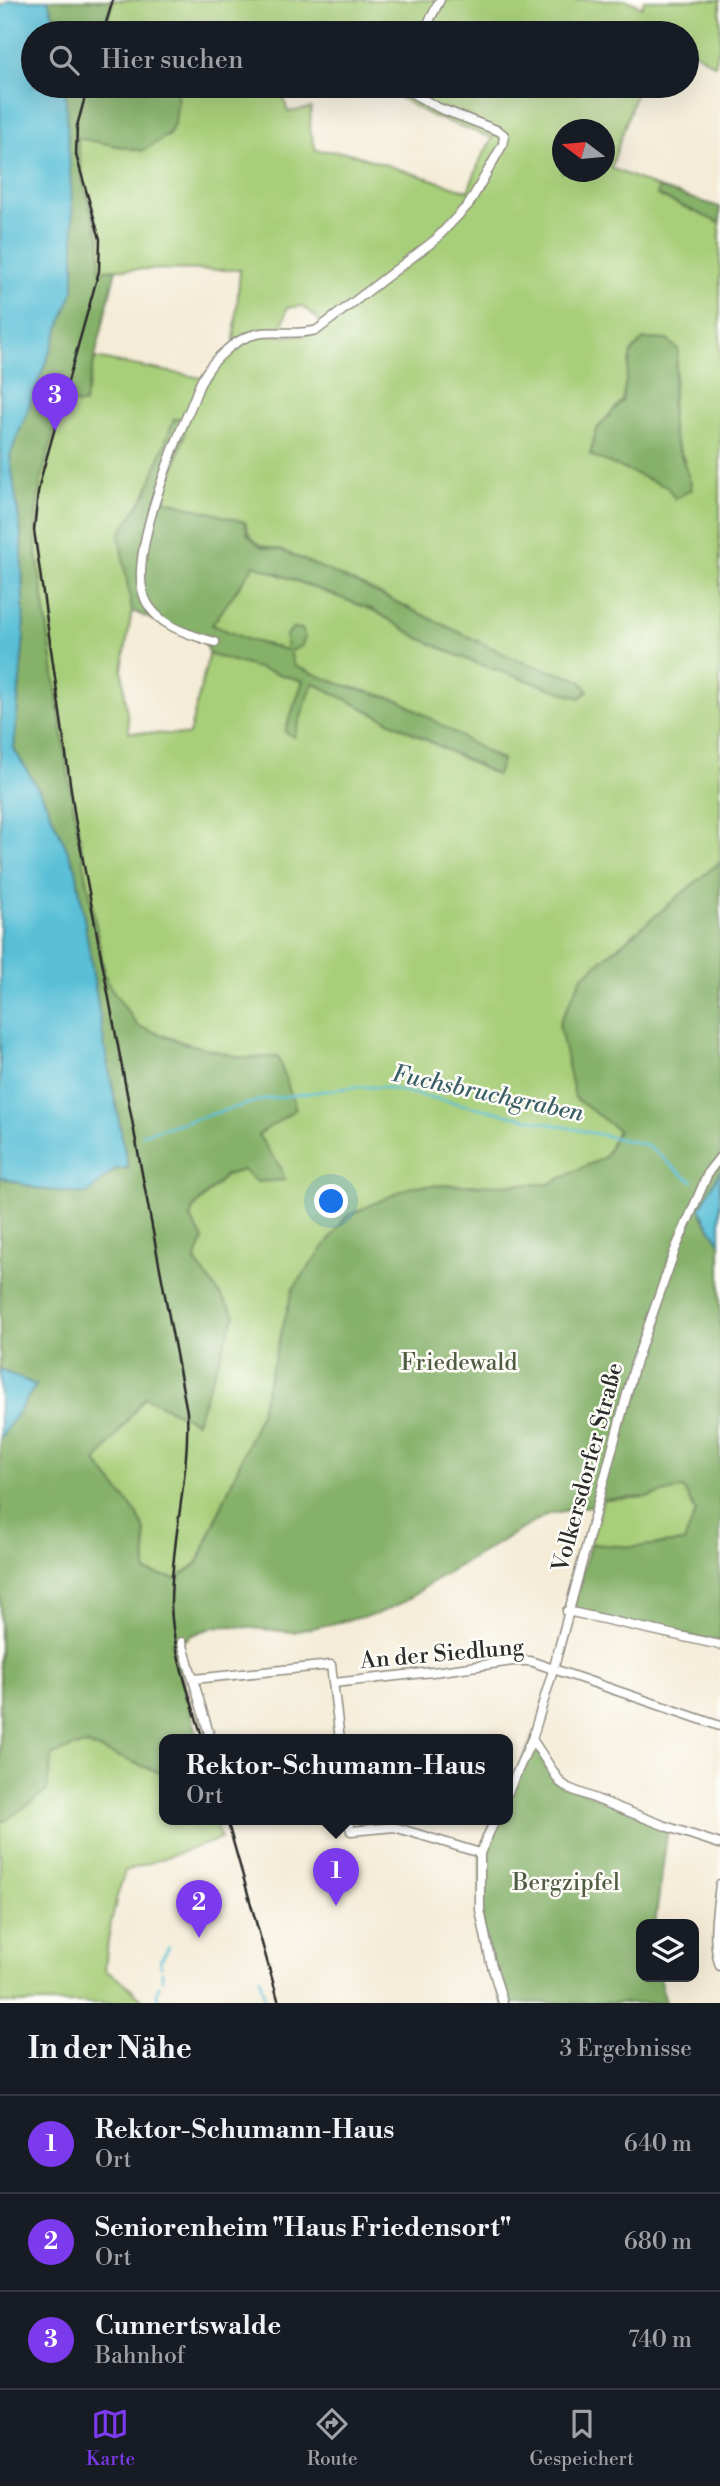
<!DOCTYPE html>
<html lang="de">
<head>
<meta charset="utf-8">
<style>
  :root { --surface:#171b24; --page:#20242c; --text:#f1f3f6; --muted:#9ea1a6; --line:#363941; --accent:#7c3aed }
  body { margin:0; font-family:"Libre Bodoni",serif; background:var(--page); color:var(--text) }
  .controls { position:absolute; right:21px; bottom:21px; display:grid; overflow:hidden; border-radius:14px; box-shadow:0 7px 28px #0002 }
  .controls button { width:63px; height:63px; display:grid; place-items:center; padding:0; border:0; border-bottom:2px solid var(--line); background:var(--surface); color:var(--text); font:35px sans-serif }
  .compass { position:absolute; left:552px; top:119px; width:63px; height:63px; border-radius:50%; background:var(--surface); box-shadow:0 7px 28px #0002; rotate:286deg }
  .you { position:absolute; left:332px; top:1202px; width:24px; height:24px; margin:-18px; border:5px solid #fff; border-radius:50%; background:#1a73e8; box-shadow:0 0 0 10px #1a73e833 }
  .badge { display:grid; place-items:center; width:46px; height:46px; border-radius:50%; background:var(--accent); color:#fff; font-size:23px; font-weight:700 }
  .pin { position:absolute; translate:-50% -58px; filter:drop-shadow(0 2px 4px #0008) }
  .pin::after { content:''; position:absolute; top:37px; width:24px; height:21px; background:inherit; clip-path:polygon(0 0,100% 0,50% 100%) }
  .popup { position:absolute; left:159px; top:1734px; width:354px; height:91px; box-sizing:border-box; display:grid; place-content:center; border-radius:14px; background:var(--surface); filter:drop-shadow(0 2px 5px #0005); font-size:23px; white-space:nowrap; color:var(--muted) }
  .popup b { font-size:26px; color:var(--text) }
  .popup::after { content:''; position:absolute; left:50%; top:100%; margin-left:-14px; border:14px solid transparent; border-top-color:var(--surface) }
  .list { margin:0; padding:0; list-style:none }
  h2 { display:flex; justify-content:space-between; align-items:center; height:91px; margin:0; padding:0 28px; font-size:30px }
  h2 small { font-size:23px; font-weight:400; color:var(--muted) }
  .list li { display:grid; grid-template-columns:46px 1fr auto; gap:21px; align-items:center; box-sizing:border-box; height:98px; padding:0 28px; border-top:2px solid var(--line) }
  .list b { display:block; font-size:26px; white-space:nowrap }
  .list p { margin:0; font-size:23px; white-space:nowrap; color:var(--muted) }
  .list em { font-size:23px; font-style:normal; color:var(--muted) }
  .icon { flex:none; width:38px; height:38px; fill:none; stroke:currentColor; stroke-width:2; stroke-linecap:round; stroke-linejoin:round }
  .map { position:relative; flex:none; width:720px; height:2003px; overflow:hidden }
  .search { position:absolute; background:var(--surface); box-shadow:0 7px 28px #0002; left:21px; right:21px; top:21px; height:77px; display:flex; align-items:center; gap:18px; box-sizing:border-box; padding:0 24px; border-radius:38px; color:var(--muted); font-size:26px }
  .sheet { height:385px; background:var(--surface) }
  nav { display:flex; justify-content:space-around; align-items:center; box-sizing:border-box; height:98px; border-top:2px solid var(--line); background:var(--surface); font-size:19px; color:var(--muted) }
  nav a { display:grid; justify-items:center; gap:4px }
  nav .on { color:var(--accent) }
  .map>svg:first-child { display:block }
  .green { fill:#a7ce79; stroke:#697c52; stroke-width:2; fill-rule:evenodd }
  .forest { fill:#85b169; stroke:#586e4a; stroke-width:2 }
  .water { fill:#59bfd7; stroke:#427581; stroke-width:2 }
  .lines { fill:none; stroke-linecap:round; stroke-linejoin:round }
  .stream { stroke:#59bfd7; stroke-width:2.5 }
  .minor-casing { stroke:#908c81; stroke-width:11 }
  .minor { stroke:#fff; stroke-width:8 }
  .rail { stroke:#2b2b2b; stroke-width:2.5 }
  .labels { text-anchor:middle; stroke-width:5; stroke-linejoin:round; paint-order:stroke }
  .park-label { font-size:23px; fill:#505c42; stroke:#fdfcf7 }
  .street-label { font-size:23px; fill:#2b2b2b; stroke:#fdfcf7 }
  .water-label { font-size:24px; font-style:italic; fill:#3b5f67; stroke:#fdfcf7 }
</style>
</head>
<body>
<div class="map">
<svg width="720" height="2003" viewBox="0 0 720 2003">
  <rect width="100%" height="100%" fill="#fdfcf7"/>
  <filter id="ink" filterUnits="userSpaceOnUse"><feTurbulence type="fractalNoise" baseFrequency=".0143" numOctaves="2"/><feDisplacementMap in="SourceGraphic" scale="14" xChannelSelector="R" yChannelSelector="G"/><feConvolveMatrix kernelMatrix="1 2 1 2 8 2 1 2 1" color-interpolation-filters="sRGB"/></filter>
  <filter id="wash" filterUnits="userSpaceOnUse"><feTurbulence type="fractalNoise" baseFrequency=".00686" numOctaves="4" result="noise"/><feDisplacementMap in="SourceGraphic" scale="28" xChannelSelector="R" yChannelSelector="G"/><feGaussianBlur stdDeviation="1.57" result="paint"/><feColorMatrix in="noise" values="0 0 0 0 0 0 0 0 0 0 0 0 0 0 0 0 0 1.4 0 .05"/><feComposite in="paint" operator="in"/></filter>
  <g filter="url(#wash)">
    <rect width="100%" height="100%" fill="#f4ecd7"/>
    <path class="green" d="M113,0H627L642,7L644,0H720V43L715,65L687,48V33H103Z
      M175,86H280L288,112L311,108L310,130L316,150L349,153L468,191L481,158L493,138L432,116L386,90L387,86H638L611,168L659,188L658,195L720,223V862L582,977L575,1098L618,1130L605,1157L549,1184L412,1186L293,1289L259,1417L198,1562L176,1579L146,1572L145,1532L138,1515L96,1462L145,1397L195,1421L234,1315L195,1260L203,1239L190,1218L193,1209L226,1175L243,1170L281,1168L258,1135L278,1057L242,1058L181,1042L138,1026L106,981L70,787L36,548C31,497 49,450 63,401L84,404L95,358L202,378L208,377L222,359L256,335L304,336L320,325L319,320L302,306L287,308L282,328L255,330L234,342L240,270L116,269L99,271L101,254L97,223L83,183L77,137H168L175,122L178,90ZM562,130H604V172H562ZM678,350L671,417L674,437L685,461L667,487L590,455L596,430L622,401ZM174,420L184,437L164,500L245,522C250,544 260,546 281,550L519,661L580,680L588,691L580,698L473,662L419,638L373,610L254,565L212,625L249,640L290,651L293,666L462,738L502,760L496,775L312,682L293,737L285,732L303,681L209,654L189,735L129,732L122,669L132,611L120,535L146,494Z
      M676,1488H684L696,1512L684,1542L633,1547L590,1544L603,1500L647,1497Z
      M88,1745L164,1774V1820H213L221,1839L125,1871C114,1903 107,1936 105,1970L126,1984L146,2003H0V1820L5,1821L52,1755L73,1747Z"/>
    <path class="forest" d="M48,0H113L103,33H59Z
      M65,86H175L178,89C175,130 178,131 142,151L77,138L83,183L100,239V271L116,269L84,404L63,402C49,451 32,497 36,548L70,787L106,981L138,1026L181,1042L242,1058L278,1057L296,1109L258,1135L281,1168L285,1180L257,1182L243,1170L226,1175L193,1208L190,1218L203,1239L195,1261L235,1315L196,1422L145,1397L96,1462L138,1515L145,1532L146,1572L176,1579L198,1563L259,1417L293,1289L347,1216L412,1186L549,1184L605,1157L618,1130L575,1098L559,1024L582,977L720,862V1171L701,1209L703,1218L720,1242V1642L571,1611L590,1544L633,1547L684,1542L696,1512L683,1488L647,1497L599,1500L597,1507L589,1506L548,1514L435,1580L404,1602L377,1614L293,1632L231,1626L214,1627L192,1635L181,1643L180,1641L172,1643L199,1740H164V1774L88,1745L73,1747L52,1755L47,1791L5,1821L0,1820V1439L36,1385L0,1370V1177L38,1189L86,1194L115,1169L128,1167L105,1049L76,869L43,797L14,749L24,634L21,534L10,456L67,136Z
      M659,188L720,207V223L657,195Z
      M643,339L668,340L678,350C676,377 667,410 674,437C679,455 689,470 692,489L675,499L667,487L590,455L596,430L622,401L631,353Z
      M186,418L184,437L164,500L245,522L248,535L262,547L281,550L365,587L519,661L580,680L588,691L580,698L473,662L419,638L373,610L254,565L212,625L249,640L286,650V635L293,628L302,629L305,638L301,647L290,651L294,666L340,684L399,700L502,761L497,775L313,683L294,737L285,732L303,681L209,654L204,641L132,611L119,535L146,494L174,419Z
      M532,1739L560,1782L668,1827L655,1924H641V1977H659L666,2003H503L481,1919L480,1853L495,1820H508V1792Z"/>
    <path class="water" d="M9,0H48L59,33H33V86H65L74,241V289L10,456L21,534L24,634L14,749L43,797L76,869L105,1049L128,1168L115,1169L87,1194L38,1189L0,1177V7Z
      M720,1171V1242H719C713,1230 704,1221 700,1208Z
      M0,1370L36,1385L0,1439Z"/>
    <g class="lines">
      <path class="stream" d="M142,1134L265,1099L354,1087H383L643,1144C662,1153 674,1172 693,1181
        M161,1967L160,1961L169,1947
        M259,1977L266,2003
        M162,1979V1972
        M159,1986L157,1994L159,2003"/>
    </g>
  </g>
  <g filter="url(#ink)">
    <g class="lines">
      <g class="minor-casing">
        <path id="minor" d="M423,33L440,0
          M215,642C186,634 148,623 142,588C134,545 174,444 192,404C197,392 200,380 208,370C213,361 222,354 230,347C262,322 283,339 317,330L435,240L469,204L503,144L504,135L499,131L439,108L399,86
          M567,1611L720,1645
          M182,1642L211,1740
          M194,1679L331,1665L340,1740
          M334,1683L441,1671L513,1661H530L720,1726
          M532,1739L560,1782L568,1788L668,1827L720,1844
          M508,1792L532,1739L554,1667L635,1364L675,1250L709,1171L720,1157
          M348,1820L351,1831L394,1827L480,1853
          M495,1820L480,1853V1910L490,1959L503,2003
          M720,1884C717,1911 711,1940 720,1966"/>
      </g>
      <use href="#minor" class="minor"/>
      <path class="rail" d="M103,33L113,0
        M88,86L77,126L76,155L100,239L99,271L42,474L38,492L34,530L75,818L187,1412C190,1477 171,1540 171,1604C172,1650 190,1696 203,1740
        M227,1820L279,2003"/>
    </g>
  </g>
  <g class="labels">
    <g class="park-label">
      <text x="459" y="1370">Friedewald</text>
      <text x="566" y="1890">Bergzipfel</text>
    </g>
    <g class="street-label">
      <text transform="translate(587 1467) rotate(-75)" y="8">Volkersdorfer Straße</text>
      <text transform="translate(442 1653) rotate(-5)" y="8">An der Siedlung</text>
    </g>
    <g class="water-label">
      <text transform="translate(488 1093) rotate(12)" y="8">Fuchsbruchgraben</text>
    </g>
  </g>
</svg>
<div class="controls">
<button><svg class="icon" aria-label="layers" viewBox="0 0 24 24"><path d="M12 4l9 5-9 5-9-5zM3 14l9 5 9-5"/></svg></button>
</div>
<svg class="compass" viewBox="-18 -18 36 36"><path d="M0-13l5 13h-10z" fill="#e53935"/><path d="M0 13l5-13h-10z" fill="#9ea1a6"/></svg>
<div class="you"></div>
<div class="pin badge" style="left:336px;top:1906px">1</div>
<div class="popup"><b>Rektor-Schumann-Haus</b>Ort</div>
<div class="pin badge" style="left:199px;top:1938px">2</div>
<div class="pin badge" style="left:55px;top:431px">3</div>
<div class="search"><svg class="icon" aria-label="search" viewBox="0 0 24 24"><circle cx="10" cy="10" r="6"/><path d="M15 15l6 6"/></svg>Hier suchen</div>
</div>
<section class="sheet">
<h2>In der Nähe<small>3 Ergebnisse</small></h2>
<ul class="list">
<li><span class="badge">1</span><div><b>Rektor-Schumann-Haus</b><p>Ort</p></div><em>640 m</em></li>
<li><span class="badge">2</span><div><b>Seniorenheim &quot;Haus Friedensort&quot;</b><p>Ort</p></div><em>680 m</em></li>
<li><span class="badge">3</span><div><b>Cunnertswalde</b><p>Bahnhof</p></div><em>740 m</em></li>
</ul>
</section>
<nav>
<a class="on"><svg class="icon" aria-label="map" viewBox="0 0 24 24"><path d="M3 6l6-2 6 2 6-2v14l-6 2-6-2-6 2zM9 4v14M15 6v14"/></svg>Karte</a>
<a><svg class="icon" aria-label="directions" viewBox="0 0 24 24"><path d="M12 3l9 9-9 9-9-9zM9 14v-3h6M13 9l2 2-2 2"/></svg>Route</a>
<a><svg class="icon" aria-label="saved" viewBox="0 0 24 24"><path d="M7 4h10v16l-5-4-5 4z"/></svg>Gespeichert</a>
</nav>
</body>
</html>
